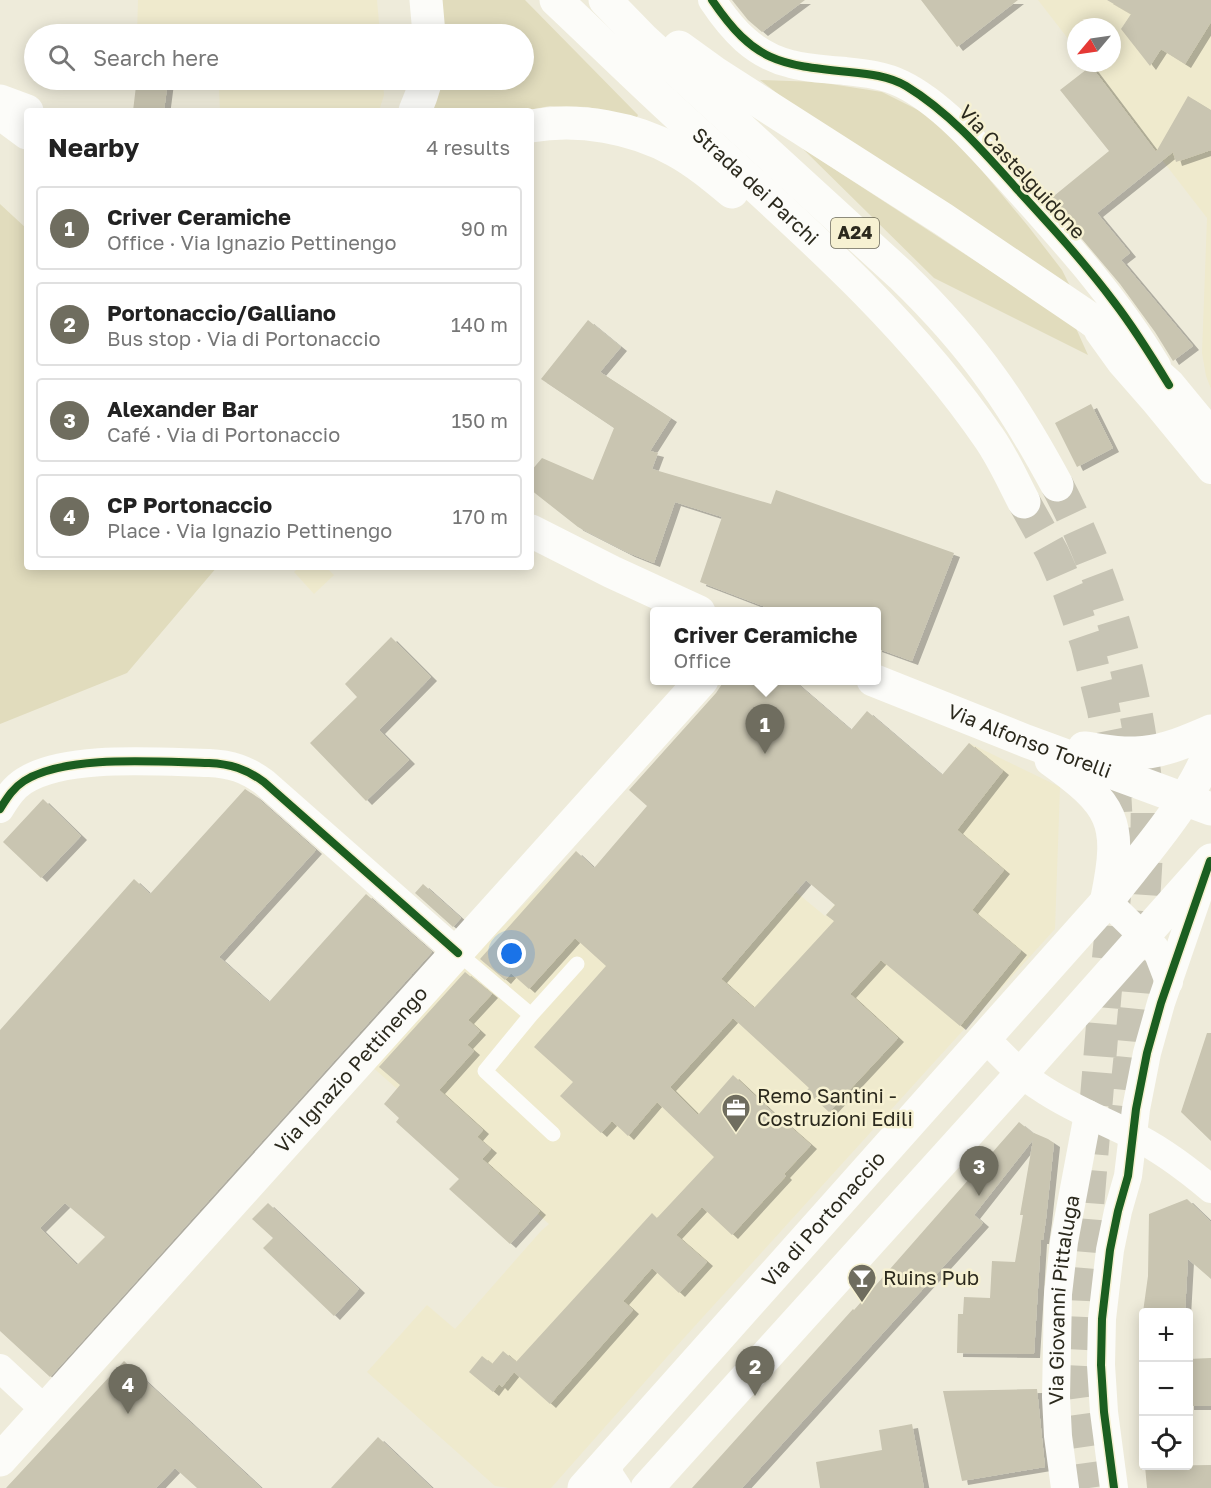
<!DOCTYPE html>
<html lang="en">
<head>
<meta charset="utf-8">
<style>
  :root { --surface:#fff; --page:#f6f6f6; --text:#222; --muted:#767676; --line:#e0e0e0; --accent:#6f6d5f }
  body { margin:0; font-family:"Golos Text",sans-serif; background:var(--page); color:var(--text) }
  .controls { position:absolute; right:18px; bottom:18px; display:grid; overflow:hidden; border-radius:6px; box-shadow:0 3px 15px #0003 }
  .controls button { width:54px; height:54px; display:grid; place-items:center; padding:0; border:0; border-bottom:2px solid var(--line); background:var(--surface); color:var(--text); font:30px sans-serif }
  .compass { position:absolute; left:1067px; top:18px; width:54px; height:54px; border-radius:50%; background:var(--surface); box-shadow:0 3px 15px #0003; rotate:241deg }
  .you { position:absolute; left:512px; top:954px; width:21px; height:21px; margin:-15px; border:4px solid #fff; border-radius:50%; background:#1a73e8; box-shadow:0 0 0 9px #1a73e833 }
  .badge { display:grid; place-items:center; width:39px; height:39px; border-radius:50%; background:var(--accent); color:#fff; font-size:20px; font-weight:700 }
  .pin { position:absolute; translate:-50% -50px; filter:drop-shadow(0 2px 3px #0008) }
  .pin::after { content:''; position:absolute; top:32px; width:21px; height:18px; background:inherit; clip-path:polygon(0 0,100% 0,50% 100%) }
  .popup { position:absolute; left:650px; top:607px; width:231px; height:78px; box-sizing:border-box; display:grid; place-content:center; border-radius:6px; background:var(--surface); filter:drop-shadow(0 2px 4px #0005); font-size:20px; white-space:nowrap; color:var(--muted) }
  .popup b { font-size:22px; color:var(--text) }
  .popup::after { content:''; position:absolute; left:50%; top:100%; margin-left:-12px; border:12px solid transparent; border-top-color:var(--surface) }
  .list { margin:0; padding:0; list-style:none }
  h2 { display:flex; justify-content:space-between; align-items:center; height:78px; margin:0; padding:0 24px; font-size:26px }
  h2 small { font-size:20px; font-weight:400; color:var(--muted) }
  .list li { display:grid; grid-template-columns:39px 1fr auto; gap:18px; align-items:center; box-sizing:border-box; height:84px; margin:0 12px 12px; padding:0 12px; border:2px solid var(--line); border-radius:6px }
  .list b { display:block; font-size:22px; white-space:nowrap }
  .list p { margin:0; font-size:20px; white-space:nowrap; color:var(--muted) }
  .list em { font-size:20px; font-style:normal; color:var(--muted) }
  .icon { flex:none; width:33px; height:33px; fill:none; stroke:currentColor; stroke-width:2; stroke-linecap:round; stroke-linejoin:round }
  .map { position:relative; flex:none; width:1211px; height:1488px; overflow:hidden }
  .search { position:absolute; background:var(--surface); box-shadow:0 3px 15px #0003; left:24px; top:24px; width:510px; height:66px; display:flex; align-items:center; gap:15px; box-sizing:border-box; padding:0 21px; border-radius:33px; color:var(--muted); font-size:22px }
  .panel { position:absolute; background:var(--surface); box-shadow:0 3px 15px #0003; left:24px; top:108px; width:510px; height:462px; border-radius:6px }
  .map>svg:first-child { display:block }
  .built { fill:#efeacd }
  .green { fill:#e1dcbd }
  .building { fill:#c9c5b1; fill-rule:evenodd; filter:url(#shadow) }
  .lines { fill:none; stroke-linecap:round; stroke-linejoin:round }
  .highway-tunnel { stroke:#c7c4b4; stroke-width:33; stroke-dasharray:33 16; stroke-linecap:butt }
  .lane { stroke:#fcfcf9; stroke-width:15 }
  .street { stroke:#fcfcf9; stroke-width:28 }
  .secondary { stroke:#fcfcf9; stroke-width:33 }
  .highway { stroke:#fcfcf9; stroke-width:33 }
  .cycleway-casing { stroke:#f6f1d2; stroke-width:11 }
  .cycleway { stroke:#1b5e20; stroke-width:8 }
  .labels { text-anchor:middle; stroke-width:5; stroke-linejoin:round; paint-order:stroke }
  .shield { fill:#f6f1d2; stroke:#686553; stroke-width:1.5 }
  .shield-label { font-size:18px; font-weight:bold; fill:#2b291d }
  .street-label { font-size:20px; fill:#2b291d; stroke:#f6f1d2 }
  .poi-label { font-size:20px; fill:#2b291d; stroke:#f6f1d2; text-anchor:start }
</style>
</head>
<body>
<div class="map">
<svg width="1211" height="1488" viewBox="0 0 1211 1488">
  <defs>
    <filter id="shadow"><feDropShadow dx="6" dy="4" stdDeviation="0" flood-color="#0004"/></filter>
  </defs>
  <rect width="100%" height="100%" fill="#eeebda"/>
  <path class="built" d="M138,0H377L380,34H137Z
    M1038,0H1211V389L1206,376L1202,353L1207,218L1087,63H1112V27H1076V49Z
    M178,80H383L384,95L379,111H220L219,87Z
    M299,567H326L334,575L314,594L294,572Z
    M969,743L1060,787L1055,929L674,1349L551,1488H509L495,1486L367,1372L427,1305L455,1329L541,1231L549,1224L369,1064L576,851L594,868L721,979L796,892L825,916Z"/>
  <path class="green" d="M440,0H525L638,115L637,117L634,118L588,107L550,106L523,111H430L438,80H524V34H442Z
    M760,80L818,82L882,92L936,119L969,155L1028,226L1062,270L1073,292L833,137Z
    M802,148L1075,326L1088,355L934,278Z
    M0,204L27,229V567H217L127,673L0,724Z"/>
  <path class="building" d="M732,0H805L762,32L748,20Z
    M921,0H1018L957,47Z
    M1107,0H1211V22L1185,64L1161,49L1150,66L1121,29L1131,14Z
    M1091,66L1156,152L1188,96L1211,110V150L1176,162L1173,152L1097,213L1130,253L1121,260L1193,346L1173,361L1155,332L1120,284L1049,200L1109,151L1060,90Z
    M149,80H168L164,111H133L136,86L148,87Z
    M588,320L621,347L600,372L671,418L650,451L658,453L652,469L771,504L776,490L954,553L912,661L876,648V612H778L700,582L722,517L675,502L654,563L629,553L578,527L531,490V471L542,458L593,480L614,428L541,379Z
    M1091,404L1113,448L1077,467L1055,423Z
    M391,637L431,677L379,730L409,760L366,801L310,743L357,697L345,684Z
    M724,681H794L851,730L867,711L942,775L969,743L1003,771L957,830L1004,870L972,910L1021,951L960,1026L881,960L850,994L898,1038L829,1112L806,1091L809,1088L733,1018L670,1087L698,1115L733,1075L785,1124L786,1123L811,1145L784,1174L786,1176L732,1235L702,1207L676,1235L707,1262L679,1293L652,1268L623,1301L633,1310L550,1404L514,1372L502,1387L499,1384L493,1392L469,1372L482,1356L492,1364L503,1351L516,1362L652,1213L657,1218L714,1157L657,1102L628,1136L612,1121L601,1133L560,1096L573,1082L534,1047L606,966L575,938L529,989L511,973L505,980L480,959L576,851L594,868L647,806L629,790L716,693ZM806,880L835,905L826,915L834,921L754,1008L721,979Z
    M245,789L254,795L316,850L219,957L269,1002L366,894L432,952L50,1377L0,1331V1030L134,879L150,894ZM65,1203L105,1237L77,1265L40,1228Z
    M43,799L81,836L41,878L3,842Z
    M423,884L461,918L453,927L415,893Z
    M465,972L492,994L468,1020L480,1031L467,1045L474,1051L439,1090L483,1130L477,1137L491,1149L482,1159L540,1211L510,1244L449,1189L459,1179L396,1122L399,1118L384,1104L400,1085L379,1067Z
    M1207,1033H1211V1141L1181,1112Z
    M1019,1122L1034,1134V1133L1048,1139L1054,1143L1046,1219L1043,1240H1041L1034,1354L957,1353L958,1314H963L964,1297L990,1298L992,1261L1015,1262L1023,1215H1020L1033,1140L974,1215L983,1223L742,1488H692L853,1309L854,1310Z
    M1187,1199L1211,1222V1279L1188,1259L1185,1312H1143L1148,1276L1149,1214Z
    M268,1203L359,1289L334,1316L263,1248L273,1238L252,1219Z
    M1211,1358V1406H1188V1359Z
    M124,1361L261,1488H197L175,1468L156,1488H6Z
    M1037,1389L1045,1467L962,1481L943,1391Z
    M912,1424L924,1488H820L816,1462L882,1450L879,1430Z
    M378,1437L432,1488H331Z
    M1211,1465V1488H1147L1145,1466Z"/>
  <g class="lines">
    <path class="highway-tunnel" d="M1057,485C1099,565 1128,653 1141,744C1143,762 1146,780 1147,798C1148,839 1145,880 1142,921C1137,986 1131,1051 1124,1116
      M1024,502L1053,554L1069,591L1087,644L1103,708L1108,733L1114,780L1117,835L1116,880L1105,995L1082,1274L1076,1395L1089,1488"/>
    <path class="lane" d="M458,953L531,1015L485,1071L553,1134
      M531,1015L577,964"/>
    <g class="street">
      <path d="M712,0C732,30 754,55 791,64C808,69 827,69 845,71C864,73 884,75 902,84C943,104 983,151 1013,184C1065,242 1117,299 1157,366"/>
      <path d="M1098,331L1121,363L1156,403L1211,470"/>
      <path d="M0,809C7,798 13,788 24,781C66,754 159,762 209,763C231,764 246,769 264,782L458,953"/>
      <path d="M1107,901L1155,948L1159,956L1169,982"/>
      <path d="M984,1037C1001,1054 1018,1073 1038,1086C1067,1106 1100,1119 1132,1135C1161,1149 1186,1168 1211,1189"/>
      <path d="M0,1368L45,1410"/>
      <path d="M607,1462L610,1476L618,1488"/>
      <path id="s1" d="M1065,1488L1058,1436L1056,1397L1058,1294L1064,1242L1088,1114"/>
      <path d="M1114,1488L1104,1412L1101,1365L1102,1319L1110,1250L1118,1211L1128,1176L1136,1109L1147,1053L1161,1003L1208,866"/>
    </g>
    <g class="secondary">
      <path d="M0,113L27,133"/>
      <path d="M1092,320L1125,345L1169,385L1211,436"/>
      <path d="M531,531L612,572L699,612"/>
      <path id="s2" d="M873,680L1026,741L1211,809"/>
      <path d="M1084,748C1101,750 1118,754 1135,753C1162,753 1187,741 1211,731"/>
      <path d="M1051,760C1113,805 1123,821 1107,898"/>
      <path id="s3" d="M0,1460L702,680"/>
      <path id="s4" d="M584,1488L1107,901C1144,853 1188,806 1211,749"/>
      <path d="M647,1488L1021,1074L1211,860"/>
    </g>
    <g class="highway">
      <path d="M426,0L429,34"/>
      <path id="s5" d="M556,0C606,47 654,95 705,140C807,233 911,324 989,438C1003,458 1013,481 1024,502"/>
      <path d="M605,0L644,40L901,275C934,307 965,341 992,379C1016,412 1037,448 1057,485"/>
      <path d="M679,47L715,73L943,219L1092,320"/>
      <path d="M0,101L27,111"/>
      <path d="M415,111L421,96L426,80"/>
      <path d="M531,126C579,118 633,127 676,151C696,162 714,177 732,192"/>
    </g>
    <g class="cycleway-casing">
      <path id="cycleway" d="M712,0C754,62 779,65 849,72C869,74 889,76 906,86C949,112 983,151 1016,188C1050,225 1084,262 1114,302C1134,328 1152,357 1169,385
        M0,809C7,798 13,788 24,781C66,754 159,762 209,763C231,764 246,769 264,782L458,953
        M1114,1488L1104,1412L1101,1365L1102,1319L1110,1250L1118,1211L1128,1176L1136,1109L1147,1053L1161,1003L1210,861"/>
    </g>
    <use href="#cycleway" class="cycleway"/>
  </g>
  <defs>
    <g id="office-pin" transform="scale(1.5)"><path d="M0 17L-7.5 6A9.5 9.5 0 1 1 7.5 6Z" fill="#6f6d5f" stroke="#f6f1d2"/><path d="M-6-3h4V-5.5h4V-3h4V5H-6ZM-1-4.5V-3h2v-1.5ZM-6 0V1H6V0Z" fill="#fff"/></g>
    <g id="bar-pin" transform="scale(1.5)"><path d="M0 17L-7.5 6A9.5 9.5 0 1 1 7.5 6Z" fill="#6f6d5f" stroke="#f6f1d2"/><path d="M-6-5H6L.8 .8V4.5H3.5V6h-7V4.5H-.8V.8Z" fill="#fff"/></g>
  </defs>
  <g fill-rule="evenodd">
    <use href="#office-pin" x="736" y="1108"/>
    <use href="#bar-pin" x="862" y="1278"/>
  </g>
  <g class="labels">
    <rect class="shield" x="831" y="218" width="48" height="30" rx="4.5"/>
    <g class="shield-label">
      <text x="855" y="239">A24</text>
    </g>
    <g class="street-label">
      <text transform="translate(1022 172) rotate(47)" y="7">Via Castelguidone</text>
      <text dy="7" stroke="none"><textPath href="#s5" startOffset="273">Strada dei Parchi</textPath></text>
      <text dy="7" stroke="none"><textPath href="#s2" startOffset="168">Via Alfonso Torelli</textPath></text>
      <text dy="7" stroke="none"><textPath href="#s3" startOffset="525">Via Ignazio Pettinengo</textPath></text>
      <text dy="7" stroke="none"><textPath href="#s4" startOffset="360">Via di Portonaccio</textPath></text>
      <text dy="7" stroke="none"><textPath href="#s1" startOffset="189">Via Giovanni Pittaluga</textPath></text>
    </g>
    <g class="poi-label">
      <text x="757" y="1103">Remo Santini -<tspan x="757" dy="23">Costruzioni Edili</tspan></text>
      <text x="883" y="1285">Ruins Pub</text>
    </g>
  </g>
</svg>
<div class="controls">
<button>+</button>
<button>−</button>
<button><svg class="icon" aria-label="locate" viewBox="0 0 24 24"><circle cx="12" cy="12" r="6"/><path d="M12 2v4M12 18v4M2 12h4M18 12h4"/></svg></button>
</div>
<svg class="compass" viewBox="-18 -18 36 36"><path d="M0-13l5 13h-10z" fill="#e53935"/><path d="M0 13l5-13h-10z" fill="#767676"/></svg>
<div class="you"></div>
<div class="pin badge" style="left:765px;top:754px">1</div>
<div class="popup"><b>Criver Ceramiche</b>Office</div>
<div class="pin badge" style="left:755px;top:1396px">2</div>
<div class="pin badge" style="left:979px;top:1196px">3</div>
<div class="pin badge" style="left:128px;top:1414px">4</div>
<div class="search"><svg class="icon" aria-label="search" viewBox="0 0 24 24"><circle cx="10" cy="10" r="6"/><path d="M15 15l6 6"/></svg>Search here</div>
<section class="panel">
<h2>Nearby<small>4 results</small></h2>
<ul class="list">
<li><span class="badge">1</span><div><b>Criver Ceramiche</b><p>Office · Via Ignazio Pettinengo</p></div><em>90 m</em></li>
<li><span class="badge">2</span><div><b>Portonaccio/Galliano</b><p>Bus stop · Via di Portonaccio</p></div><em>140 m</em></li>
<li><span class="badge">3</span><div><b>Alexander Bar</b><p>Café · Via di Portonaccio</p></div><em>150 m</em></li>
<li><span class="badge">4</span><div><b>CP Portonaccio</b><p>Place · Via Ignazio Pettinengo</p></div><em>170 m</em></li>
</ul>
</section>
</div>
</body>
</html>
